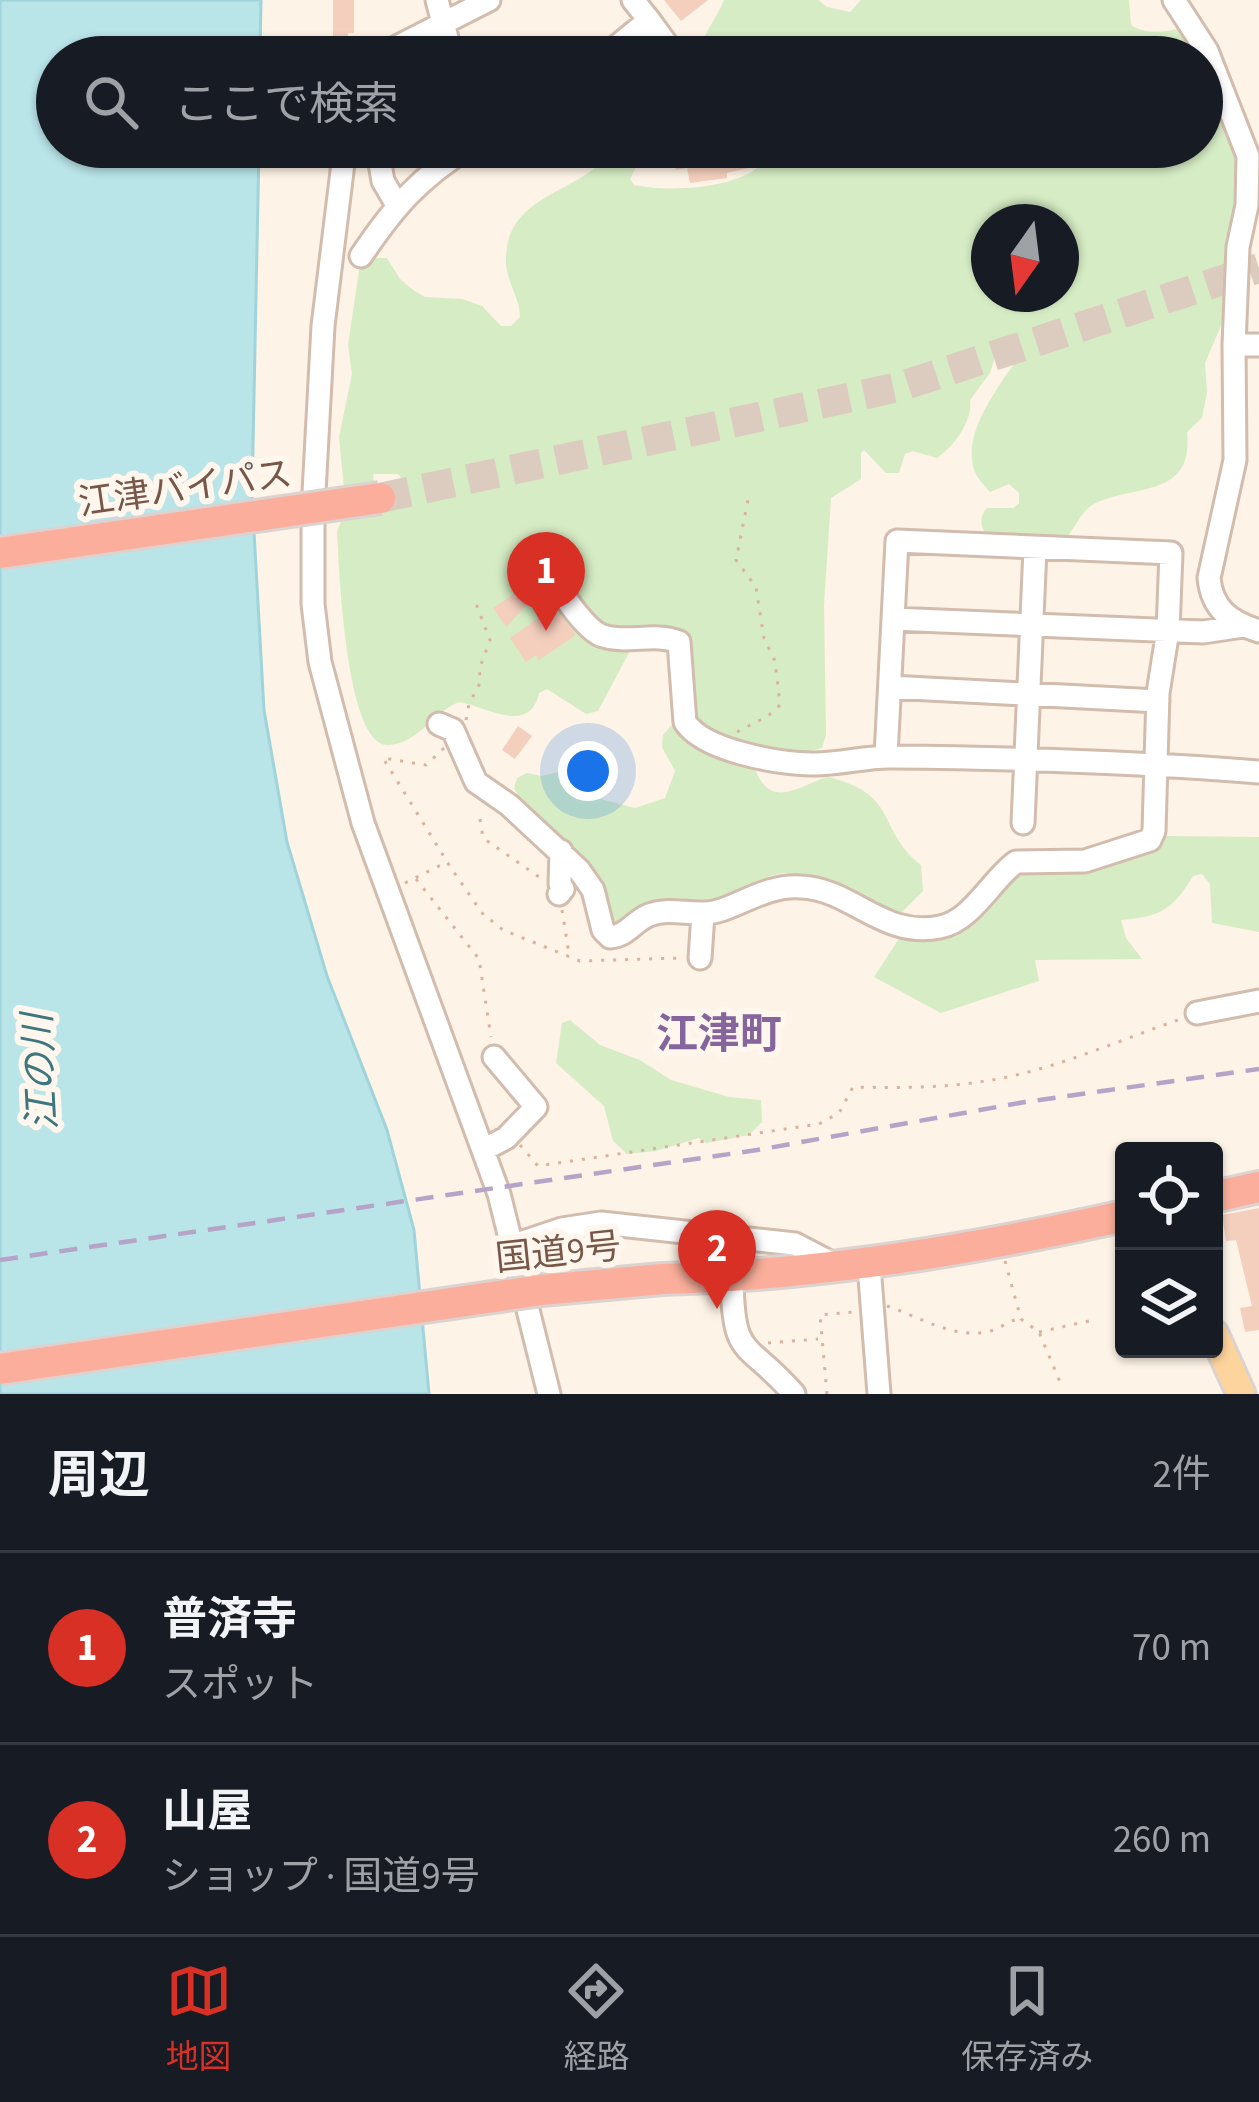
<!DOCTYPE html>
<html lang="ja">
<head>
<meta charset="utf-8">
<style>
  :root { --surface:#171b24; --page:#20242c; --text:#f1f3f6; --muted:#9ea1a6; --line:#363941; --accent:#d93025 }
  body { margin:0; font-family:"Source Sans 3","Noto Sans JP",sans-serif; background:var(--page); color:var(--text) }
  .controls { position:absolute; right:36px; bottom:36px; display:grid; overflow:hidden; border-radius:12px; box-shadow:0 3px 9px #0004 }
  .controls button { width:108px; height:108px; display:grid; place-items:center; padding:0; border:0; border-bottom:3px solid var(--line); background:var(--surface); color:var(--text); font:60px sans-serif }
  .compass { position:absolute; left:971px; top:204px; width:108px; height:108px; border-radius:50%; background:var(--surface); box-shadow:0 3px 9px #0004; rotate:194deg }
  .you { position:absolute; left:588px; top:771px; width:42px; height:42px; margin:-30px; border:9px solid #fff; border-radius:50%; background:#1a73e8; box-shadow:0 0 0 18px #1a73e833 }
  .badge { display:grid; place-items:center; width:78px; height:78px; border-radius:50%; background:var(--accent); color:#fff; font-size:39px; font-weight:700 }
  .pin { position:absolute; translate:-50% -99px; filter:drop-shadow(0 3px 6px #0008) }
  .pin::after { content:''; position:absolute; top:63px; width:42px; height:36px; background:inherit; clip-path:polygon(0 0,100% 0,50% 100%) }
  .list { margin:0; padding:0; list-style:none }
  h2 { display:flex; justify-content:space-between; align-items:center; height:156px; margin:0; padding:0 48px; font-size:51px }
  h2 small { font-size:39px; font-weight:400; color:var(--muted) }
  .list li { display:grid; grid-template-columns:78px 1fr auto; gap:36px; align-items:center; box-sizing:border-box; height:192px; padding:0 48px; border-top:3px solid var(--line) }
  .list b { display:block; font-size:45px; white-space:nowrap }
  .list p { margin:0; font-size:39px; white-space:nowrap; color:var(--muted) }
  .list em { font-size:39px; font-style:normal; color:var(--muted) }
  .icon { flex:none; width:66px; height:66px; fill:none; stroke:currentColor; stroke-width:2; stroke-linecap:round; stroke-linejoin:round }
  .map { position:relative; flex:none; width:1259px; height:1394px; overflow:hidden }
  .search { position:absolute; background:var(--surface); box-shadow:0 3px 9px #0004; left:36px; right:36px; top:36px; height:132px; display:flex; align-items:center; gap:30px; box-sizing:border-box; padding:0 42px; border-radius:66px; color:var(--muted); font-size:45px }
  .sheet { height:540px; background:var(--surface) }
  nav { display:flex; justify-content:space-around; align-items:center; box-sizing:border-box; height:168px; border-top:3px solid var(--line); background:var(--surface); font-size:33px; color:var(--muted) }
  nav a { display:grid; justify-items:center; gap:6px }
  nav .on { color:var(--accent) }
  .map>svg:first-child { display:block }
  .green { fill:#d6ecc4; fill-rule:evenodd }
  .water { fill:#b9e4e8; stroke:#9fd4da; stroke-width:3 }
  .building { fill:#f4cfbd }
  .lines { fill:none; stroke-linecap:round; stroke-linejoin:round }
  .highway-tunnel { stroke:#dcccbf; stroke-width:30; stroke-dasharray:30 15; stroke-linecap:butt }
  .minor-casing { stroke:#d2bcae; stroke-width:27 }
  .major-casing { stroke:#dcd3d0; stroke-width:33 }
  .highway-casing { stroke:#dcd3d0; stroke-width:36 }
  .path { stroke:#d9b29f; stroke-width:3; stroke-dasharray:3 9; stroke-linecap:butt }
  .minor { stroke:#fff; stroke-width:21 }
  .major { stroke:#fed49d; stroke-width:27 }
  .highway { stroke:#faae9b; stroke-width:30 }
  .rail { stroke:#b5a3c8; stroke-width:4.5; stroke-dasharray:18 12; stroke-linecap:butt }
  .highway-bridge-casing { stroke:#dcd3d0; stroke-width:36; stroke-linecap:butt }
  .highway-bridge { stroke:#faae9b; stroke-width:30 }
  .labels { text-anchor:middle; stroke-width:12; stroke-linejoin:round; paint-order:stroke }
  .street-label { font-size:36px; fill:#785749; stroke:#fff7ed }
  .water-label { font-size:39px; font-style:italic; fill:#3c767e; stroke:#fff7ed }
  .quarter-label { font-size:42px; font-weight:bold; fill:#86659c; stroke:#fff7ed }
</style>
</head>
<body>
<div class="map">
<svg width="1259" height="1394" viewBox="0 0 1259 1394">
  <rect width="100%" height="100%" fill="#fdf3e6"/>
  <path class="green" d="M724,0H818L827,7L850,12L861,0H1129L1131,25C1148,36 1166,31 1185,28L1194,37L1243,155L1237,218L1227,257L1226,314L1205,363L1207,392L1202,418L1187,432C1194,499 1133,484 1094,504C1077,513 1072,541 1055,545C1036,549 1007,540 988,538C981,527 978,519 987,508H1014L1019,503V493L1009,484L990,492C985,486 976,477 974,469C962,431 1000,386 1019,356V345L1013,338L999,343L990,373L970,400C973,421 954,446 937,458L913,451L905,454L899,473H886L864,450L861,453V479L831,498L824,605L826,735L822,748C801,755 782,748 760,752L755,769C771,812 801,784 828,777C901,795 876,830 921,865L923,891L896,918L801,875L783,873L770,876L734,899L616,934L576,850L529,814L514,788L517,778L527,773L541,776L569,770L578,754L587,756L592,764L586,781L589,796L635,808L665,798L675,771L662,747L663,735L685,710L689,646L632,647L598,711L586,714L547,689L539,693C530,736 485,706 459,702C434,711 418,745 387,745C345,744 339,564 337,531L342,520L358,514L400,508L408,497V486L398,474H373L374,484L344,487L339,437L352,374L348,345L360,264L366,258H387L400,279L413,290L425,297L462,299L482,306L501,326H511L520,317C520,298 507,283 506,263C504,191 581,197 615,147H646L630,179L634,185C673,193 758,190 774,147H1202V57H699C701,35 716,20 724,0ZM989,222H1061V294H989Z
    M1164,836L1259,837V932L1212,923L1210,884L1202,874L1193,876C1173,909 1161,917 1121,920L1126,938L1142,959L1035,960L1039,981L941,1013L874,977L904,931L939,933L1024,867L1150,848Z
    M570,1020L600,1045L640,1060L671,1080L729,1097L761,1100L762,1122L749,1135L706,1143L699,1138L656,1151L627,1154L613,1141L604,1106L556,1063L562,1023Z"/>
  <path class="water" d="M0,0H261L260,57H57V147H259L252,496L264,710L287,842L327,976L387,1130L414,1230L429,1394H0Z"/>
  <path class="building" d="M333,0H354V33H348V43H333Z
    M664,0H708L681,21Z
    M697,147H749L753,167L727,173V178L690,183L687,168L676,170L673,156L698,152Z
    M523,583L538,593L506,627L493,608L517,592Z
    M554,607L576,635L539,660L536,655L526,662L510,638Z
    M518,726L532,736L515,759L502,750Z
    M1259,1208V1330L1245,1332L1240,1308L1252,1306L1236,1240L1226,1241L1222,1215Z"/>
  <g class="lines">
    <path class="highway-tunnel" d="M380,498L899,387L1259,268"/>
    <g class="minor-casing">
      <path id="minor" d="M437,0L452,57
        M1174,0L1207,51L1248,156L1247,205L1238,247L1234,345L1235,460L1209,578C1212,609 1230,622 1259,631
        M649,20L676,57
        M377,57L489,0
        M604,57L649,20L633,0
        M345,147L323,326L313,511V604L320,662L363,823L499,1194L549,1394
        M377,147L383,181L397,205
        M361,256C394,207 419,178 469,147
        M1234,345H1259
        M536,555C550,574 582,630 603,636C628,644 654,632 679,642L685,722C704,751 777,763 811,764C839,765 866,756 893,757C1015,758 1137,762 1259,772
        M893,619L1203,632L1243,626
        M890,687L1158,701
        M439,724L453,730L476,782L509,805L579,870L593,890L603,930L610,937C627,936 634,921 649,915C669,908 685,914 704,913C732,913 762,884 801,887C852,889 883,939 940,927C972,921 991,880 1016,862L1085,861L1150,840L1154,831L1158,693L1168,630L1171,553L897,541L886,756
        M1023,823L1035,549
        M559,894L563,889L560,884L561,851
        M700,958L703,914
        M1197,1013L1259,1001
        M483,1150L506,1138L536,1107L494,1057
        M514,1245L562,1229L601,1223L795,1244L839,1267
        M869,1265L879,1394
        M732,1277C733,1361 746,1339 794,1394"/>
    </g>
    <g class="major-casing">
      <path id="major" d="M1214,1334L1241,1394"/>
    </g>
    <g class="highway-casing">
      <path id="highway" d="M1214,1197L1259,1187
        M662,1279C819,1275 971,1250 1124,1216"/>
    </g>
    <path class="path" d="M466,720L469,704L481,681L479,670L490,640L477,606L479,600
      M737,732L768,716L780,705L775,661L764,638L756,587L736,560L749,495
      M444,748L426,765L383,758L446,860
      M480,819L483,838L542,879
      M416,879L479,959L491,1037
      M405,883L447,862L482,913L503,930L580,961L681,958
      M562,910L569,954
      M520,1145L538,1166L819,1124L839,1113L853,1087C899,1088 946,1088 992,1080C1056,1069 1117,1041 1178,1020
      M1005,1261L1021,1319L1039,1332L1060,1382
      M887,1306C921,1317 957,1342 994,1330C1005,1326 1008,1320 1021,1319
      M1039,1332L1089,1321
      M768,1343L818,1339
      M827,1394L820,1315L853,1312"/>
    <use href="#minor" class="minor"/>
    <use href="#major" class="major"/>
    <use href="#highway" class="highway"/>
    <path class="rail" d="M0,1260L757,1150L1025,1102L1259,1069"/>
    <g class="highway-bridge-casing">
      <path id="highway-bridge" d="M0,553L380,498
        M0,1369L541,1290L662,1279"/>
    </g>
    <use href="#highway-bridge" class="highway-bridge"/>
  </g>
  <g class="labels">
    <g class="street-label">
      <text transform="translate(185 487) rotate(-8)" y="13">江津バイパス</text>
      <text transform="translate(558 1251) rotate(-6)" y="13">国道9号</text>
    </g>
    <g class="water-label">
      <text transform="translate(39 1072) rotate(-93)" y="14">江の川</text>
    </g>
    <g class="quarter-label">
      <text x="719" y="1048">江津町</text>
    </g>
  </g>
</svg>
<div class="controls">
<button><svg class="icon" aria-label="locate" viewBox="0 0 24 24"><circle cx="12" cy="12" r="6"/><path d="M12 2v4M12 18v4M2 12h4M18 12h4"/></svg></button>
<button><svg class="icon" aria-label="layers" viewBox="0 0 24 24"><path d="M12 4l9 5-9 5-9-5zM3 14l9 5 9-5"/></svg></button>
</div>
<svg class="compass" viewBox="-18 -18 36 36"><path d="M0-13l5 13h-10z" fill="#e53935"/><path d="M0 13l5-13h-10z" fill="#9ea1a6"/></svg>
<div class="you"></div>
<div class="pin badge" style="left:546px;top:631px">1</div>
<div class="pin badge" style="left:717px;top:1309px">2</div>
<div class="search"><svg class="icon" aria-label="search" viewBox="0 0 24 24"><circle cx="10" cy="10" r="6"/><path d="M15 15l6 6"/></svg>ここで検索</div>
</div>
<section class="sheet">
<h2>周辺<small>2件</small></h2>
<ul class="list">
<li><span class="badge">1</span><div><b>普済寺</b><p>スポット</p></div><em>70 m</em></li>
<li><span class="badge">2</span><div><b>山屋</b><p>ショップ · 国道9号</p></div><em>260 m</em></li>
</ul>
</section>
<nav>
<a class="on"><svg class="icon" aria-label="map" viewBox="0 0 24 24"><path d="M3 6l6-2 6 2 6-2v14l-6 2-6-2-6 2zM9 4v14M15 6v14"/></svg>地図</a>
<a><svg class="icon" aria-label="directions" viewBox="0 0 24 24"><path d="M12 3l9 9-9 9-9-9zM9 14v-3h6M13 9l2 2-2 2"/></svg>経路</a>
<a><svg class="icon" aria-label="saved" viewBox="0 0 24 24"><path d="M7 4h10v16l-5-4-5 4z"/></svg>保存済み</a>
</nav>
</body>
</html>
